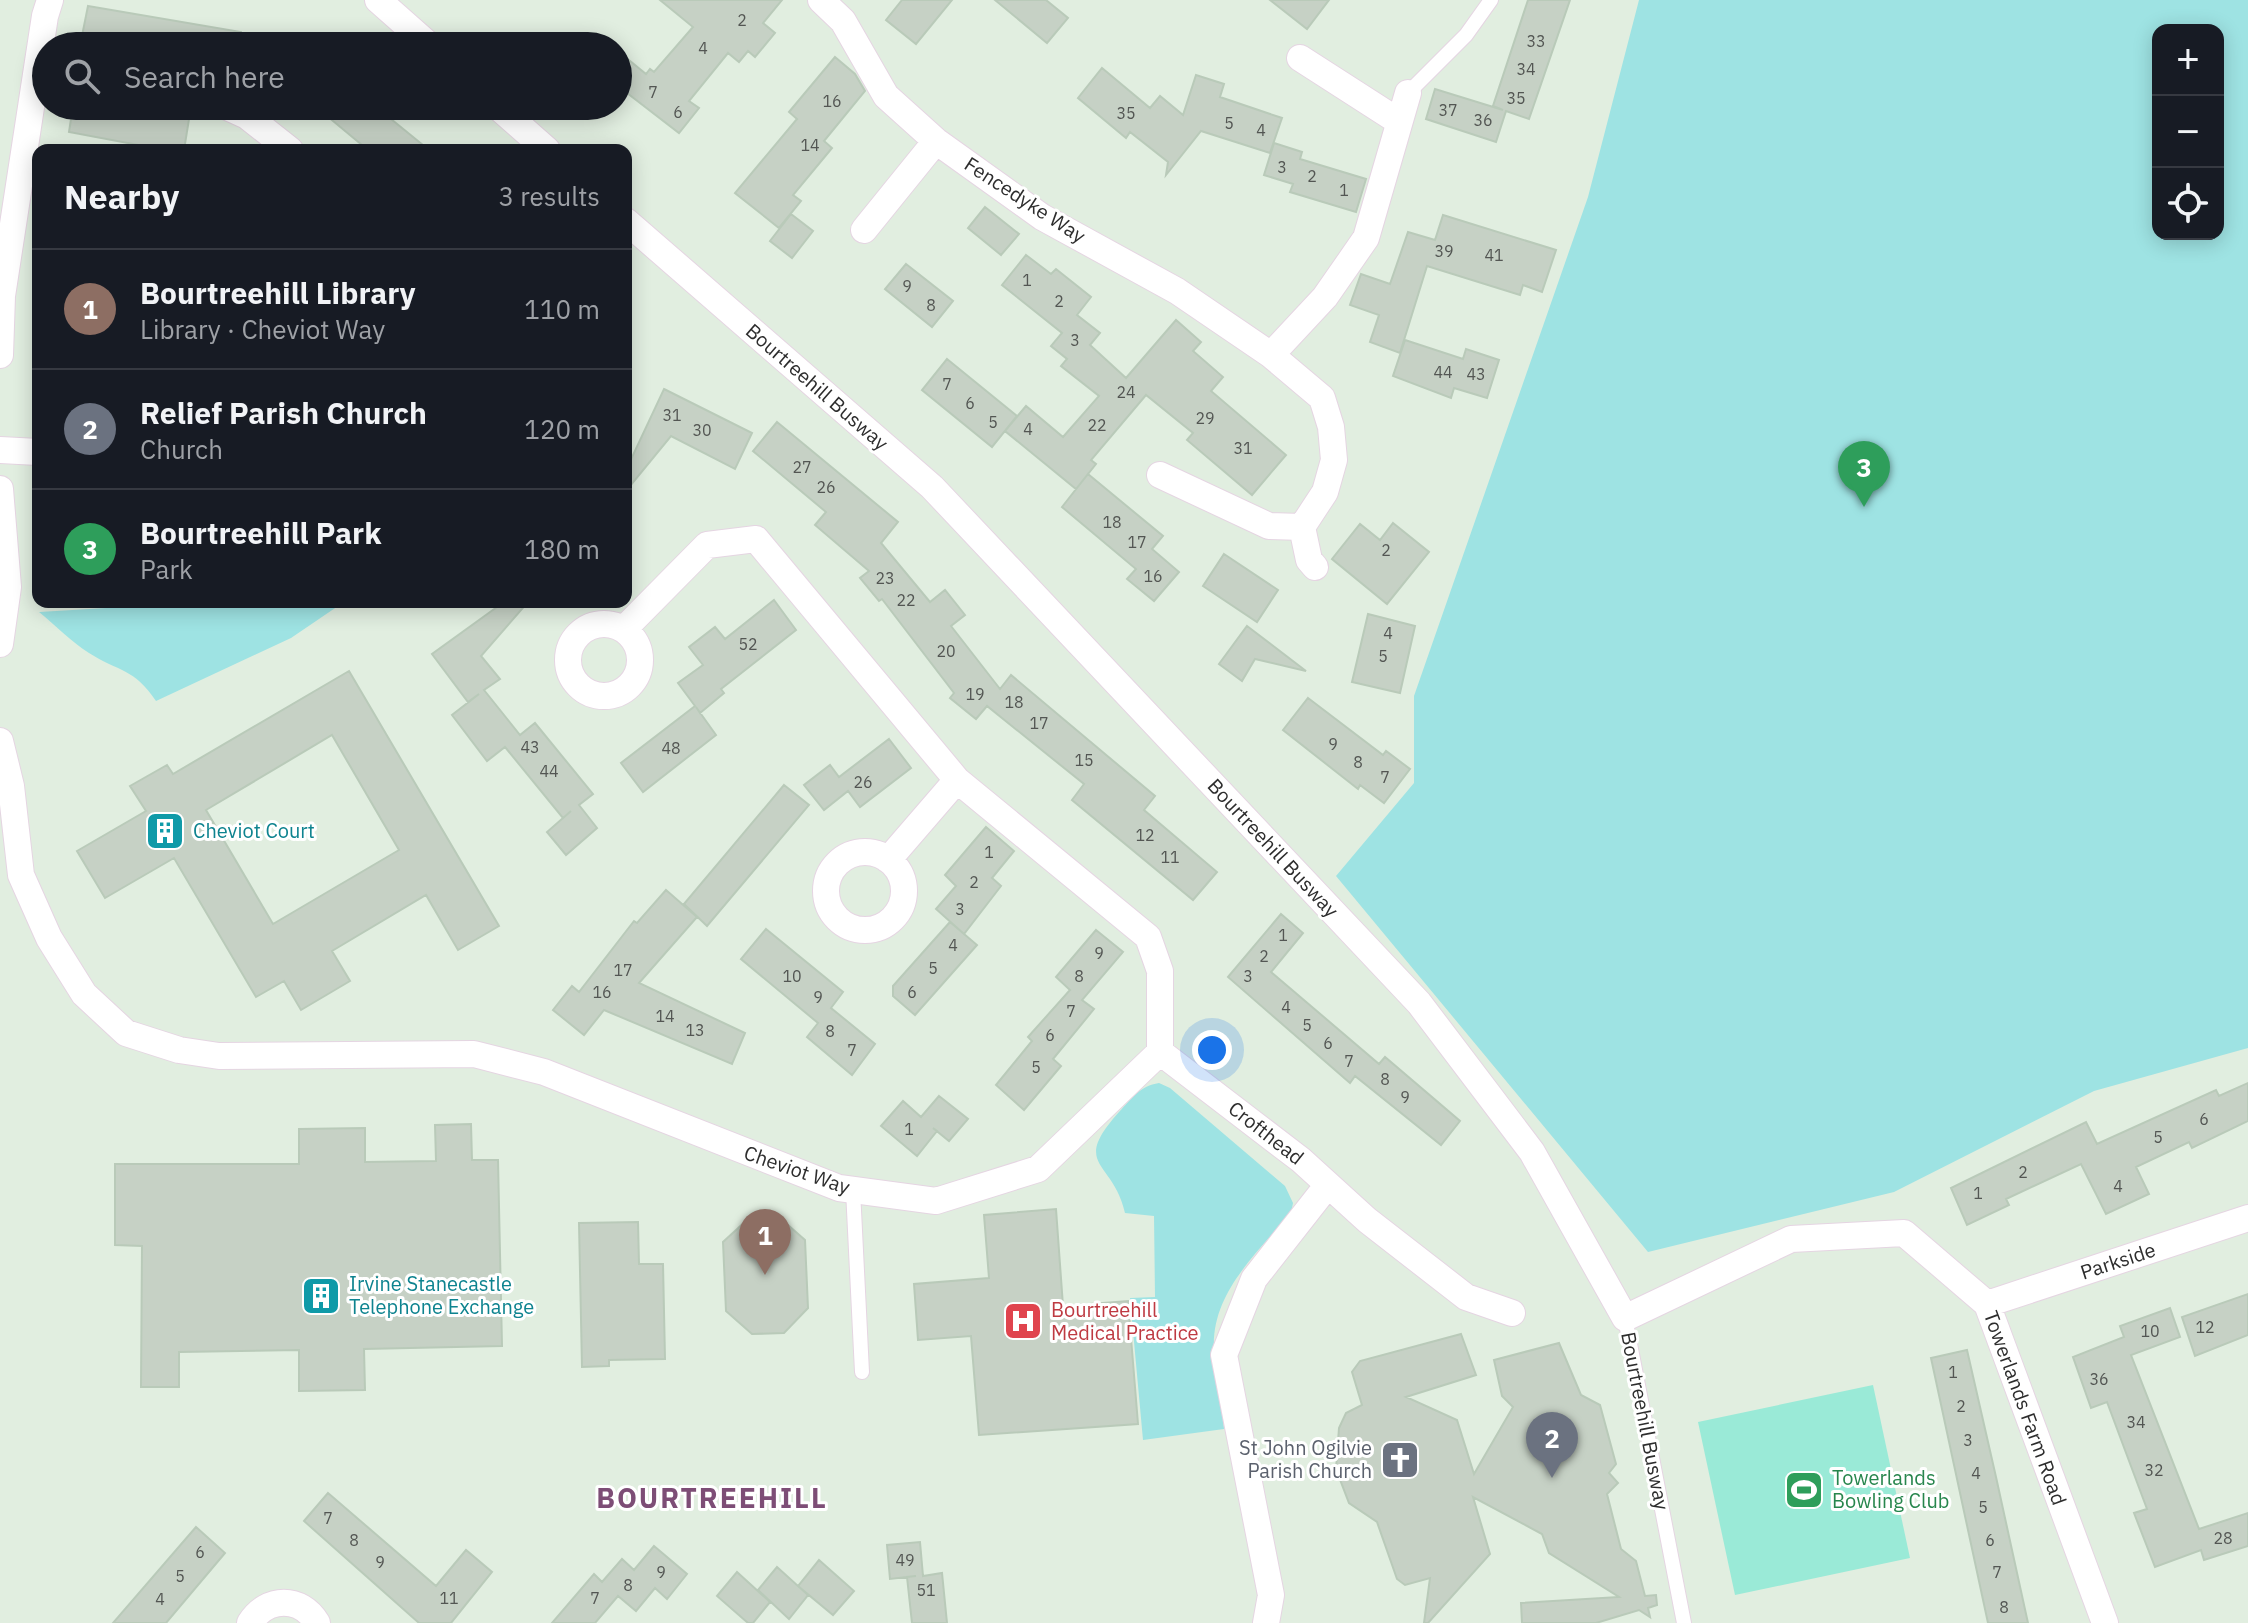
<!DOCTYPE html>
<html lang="en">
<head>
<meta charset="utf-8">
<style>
  :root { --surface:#171b24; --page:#242831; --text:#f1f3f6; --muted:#9ea1a6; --line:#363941; --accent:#8c9099 }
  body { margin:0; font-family:"IBM Plex Sans",sans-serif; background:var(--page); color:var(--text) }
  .controls { position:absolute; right:24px; top:24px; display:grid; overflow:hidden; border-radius:16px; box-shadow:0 4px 20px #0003 }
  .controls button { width:72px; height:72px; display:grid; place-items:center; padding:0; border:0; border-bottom:2px solid var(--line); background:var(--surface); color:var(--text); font:40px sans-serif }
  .you { position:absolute; left:1212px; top:1050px; width:28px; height:28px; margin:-20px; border:6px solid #fff; border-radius:50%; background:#1a73e8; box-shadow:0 0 0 12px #1a73e833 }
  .badge { display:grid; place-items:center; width:52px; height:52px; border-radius:50%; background:var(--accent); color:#fff; font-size:26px; font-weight:700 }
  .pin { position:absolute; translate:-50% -66px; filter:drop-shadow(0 2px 4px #0008) }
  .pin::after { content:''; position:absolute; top:42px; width:28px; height:24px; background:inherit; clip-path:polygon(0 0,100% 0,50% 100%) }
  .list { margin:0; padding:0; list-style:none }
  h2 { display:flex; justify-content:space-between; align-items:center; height:104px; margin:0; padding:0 32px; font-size:34px }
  h2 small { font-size:26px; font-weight:400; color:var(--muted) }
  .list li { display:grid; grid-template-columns:52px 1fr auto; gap:24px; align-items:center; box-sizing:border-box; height:120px; padding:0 32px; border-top:2px solid var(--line) }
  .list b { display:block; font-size:30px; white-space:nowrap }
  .list p { margin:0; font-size:26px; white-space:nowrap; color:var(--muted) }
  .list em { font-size:26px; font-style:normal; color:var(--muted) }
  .icon { flex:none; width:44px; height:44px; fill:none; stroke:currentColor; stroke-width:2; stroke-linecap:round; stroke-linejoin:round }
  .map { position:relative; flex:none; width:2248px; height:1623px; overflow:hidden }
  .search { position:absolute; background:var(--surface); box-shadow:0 4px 20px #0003; left:32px; top:32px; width:600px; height:88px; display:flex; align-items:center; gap:20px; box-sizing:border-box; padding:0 28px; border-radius:44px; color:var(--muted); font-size:30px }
  .panel { position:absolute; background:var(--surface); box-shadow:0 4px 20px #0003; left:32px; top:144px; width:600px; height:464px; border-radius:16px }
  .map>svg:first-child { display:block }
  .green { fill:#9ee3e3; fill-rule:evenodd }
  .pitch { fill:#9aead7 }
  .building { fill:#c6d1c5; stroke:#b9cab9; stroke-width:2; fill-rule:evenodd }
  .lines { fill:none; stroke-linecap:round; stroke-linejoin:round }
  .service-casing { stroke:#e5d5e2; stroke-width:16 }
  .minor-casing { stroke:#e5d5e2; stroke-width:28 }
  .service { stroke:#fff; stroke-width:14 }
  .minor { stroke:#fff; stroke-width:26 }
  .labels { text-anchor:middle; stroke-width:6; stroke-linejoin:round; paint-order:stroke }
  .number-label { font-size:16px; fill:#535653 }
  .street-label { font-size:20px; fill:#2d2d2d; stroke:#fff }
  .culture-label { font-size:20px; fill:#0d838f; stroke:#fff; text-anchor:start }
  .health-label { font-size:20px; fill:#be3a42; stroke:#fff; text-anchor:start }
  .worship-label { font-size:20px; fill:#5b616d; stroke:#fff; text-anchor:end }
  .leisure-label { font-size:20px; fill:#27864d; stroke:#fff; text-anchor:start }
  .district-label { font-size:28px; font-weight:bold; letter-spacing:2px; fill:#7d4d76; stroke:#fff }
</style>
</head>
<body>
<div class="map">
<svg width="2248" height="1623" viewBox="0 0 2248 1623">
  <rect width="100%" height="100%" fill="#e1eee0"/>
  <path class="green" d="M1639,0H2248V1048L2094,1091L1894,1192L1648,1252L1336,876L1414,783V696L1588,197ZM2218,30V234H2158V30Z
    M207,602H344L291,638L156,701C134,668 119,672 89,653C72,642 56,626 39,612Z
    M1159,1083L1170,1088L1285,1186L1293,1203L1291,1213C1258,1252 1211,1293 1214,1349C1216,1376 1222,1403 1224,1429L1143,1440L1130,1298L1155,1297L1154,1216L1125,1213C1113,1159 1070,1167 1119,1112C1132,1098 1140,1086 1159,1083Z"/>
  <path class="pitch" d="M1873,1385L1910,1558L1735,1595L1698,1422Z"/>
  <path class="building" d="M660,0H782L763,23L775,33L755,57L748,51L739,62L728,53L689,101L699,108L679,133L618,86V51L646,74L650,69L654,72L693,27Z
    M902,0H952L916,44L886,20Z
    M995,0H1046L1068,18L1047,43Z
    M1270,0H1329L1307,29Z
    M1528,0H1570L1529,119L1506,111L1496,142L1426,119L1435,89L1503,110L1493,106Z
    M88,6L241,32L240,46H80Z
    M835,57L855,74L865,91L824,141L832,148L793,195L801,201L779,228L735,193L797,119L789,112Z
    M1102,68L1150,108L1160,96L1183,115L1196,75L1224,84L1220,97L1282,118L1270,153L1201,131L1166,175L1168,162L1130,132L1126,138L1078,98Z
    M73,106H148L190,113L184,150H165L69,132Z
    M315,106H375L429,150H368Z
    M1274,143L1302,152L1300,159L1366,179L1356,212L1290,192L1293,184L1264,175Z
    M985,207L1019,234L1001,255L968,228Z
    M791,214L813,231L792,258L770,241Z
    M1443,215L1556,250L1542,292L1523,285L1520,295L1427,266L1400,353L1370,342L1379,315L1350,305L1361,274L1390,284L1408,232L1435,240Z
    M1026,255L1051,274L1056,269L1091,297L1077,315L1100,333L1090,345L1126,378L1176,320L1201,342L1193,351L1223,377L1211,391L1286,455L1252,495L1187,440L1193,433L1146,395L1091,460L1096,464L1076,489L1005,431L1026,406L1063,437L1099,396L1061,366L1067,359L1051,346L1062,333L1002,285Z
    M906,264L953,301L932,327L885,289Z
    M1405,340L1463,359L1466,349L1499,360L1487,398L1454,388L1451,398L1393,376Z
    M947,359L1017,416L992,447L922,390Z
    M664,389L752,433L735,469L671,436L626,491V470Z
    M777,422L898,522L881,543L930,602L945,590L965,615L951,626L1000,689L1011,675L1155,796L1144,810L1217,872L1193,900L1072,800L1084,784L987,706L976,719L950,698L954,693L882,599L879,601L860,578L869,571L815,525L826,512L753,451Z
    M1088,474L1163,536L1152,549L1179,572L1154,601L1127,579L1136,569L1062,507Z
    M1393,523L1429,552L1387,604L1332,559L1360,524L1380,540Z
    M1224,554L1278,590L1257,622L1203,586Z
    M774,600L796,630L721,689L724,693L700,713L696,707L716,735L643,792L621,763L695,706L678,683L703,665L689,647L715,627L725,639Z
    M504,602H528L481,656L500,679L484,690L520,735L535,723L593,794L579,805L597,828L566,855L547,832L571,811L563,818L505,747L487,761L452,715L479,694L468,702L432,654Z
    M1368,614L1415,626L1400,693L1352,682Z
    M1247,626L1306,671L1255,659L1242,681L1219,664Z
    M349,671L499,926L458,950L426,895L332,951L350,981L301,1010L284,981L256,997L174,858L105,898L77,851L146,811L130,786L167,765L173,774ZM332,735L399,850L273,924L206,810Z
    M1308,698L1383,755L1386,751L1410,769L1384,803L1360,785L1358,789L1283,730Z
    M889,739L911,768L860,807L848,791L824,810L804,785L830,765L839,777Z
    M784,785L809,805L707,926L684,904Z
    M986,827L1014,851L992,878L1001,886L964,934L936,909L956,886L945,875Z
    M666,890L697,917L639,983L745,1033L732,1064L604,1010L584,1035L553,1010L572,986L579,992L634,921L637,923Z
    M1281,914L1303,933L1271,972L1379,1064L1385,1057L1460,1121L1441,1145L1355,1076L1350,1083L1228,977Z
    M950,922L977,945L915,1015L893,996V986Z
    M766,929L843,992L831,1008L875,1044L852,1075L807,1037L818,1023L741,959Z
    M1096,930L1123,952L1082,1000L1094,1009L1053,1059L1061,1066L1024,1110L996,1085L1032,1041L1028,1037L1070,990L1056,977Z
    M2248,1083V1121L2192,1148L2189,1142L2136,1167L2149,1194L2106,1214L2081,1164L2006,1199L2009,1205L1967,1225L1951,1188L2086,1122L2097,1144L2216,1090L2219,1096Z
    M939,1096L968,1119L949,1141L933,1128L937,1131L917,1156L881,1126L903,1101L921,1117Z
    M471,1124L472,1160H498L502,1346L364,1349L365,1390L299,1391V1350L179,1352V1387H141L142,1246L115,1245V1164H299V1129L365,1128V1162L436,1161L435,1125Z
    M1056,1209L1063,1306L1128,1301L1138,1424L979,1435L971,1336L918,1340L914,1284L989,1278L984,1215Z
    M780,1218L805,1240L808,1308L784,1333L752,1334L726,1311L723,1242L748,1219Z
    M638,1222L639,1264H663L665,1359L609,1360V1366L582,1367L579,1223Z
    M2248,1294V1335L2195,1356L2182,1317Z
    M2170,1308L2180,1337L2131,1355L2199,1529L2248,1513V1546L2204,1560L2201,1550L2155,1567L2134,1513L2147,1509L2107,1402L2091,1408L2073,1357L2124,1337L2120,1326Z
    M1461,1334L1476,1375L1406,1397L1457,1420L1474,1474L1513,1407L1502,1396L1494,1360L1559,1343L1581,1395L1600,1405L1616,1464L1609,1473L1618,1483L1607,1494L1621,1549L1636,1561L1645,1596L1656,1595L1657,1605L1648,1608L1650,1617L1639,1610L1596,1623H1522L1521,1603L1619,1597L1549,1553L1542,1534L1473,1497L1490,1554L1428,1623H1424L1430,1578L1405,1585L1397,1579L1377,1522L1349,1503L1336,1469L1339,1428L1346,1413L1362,1405L1352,1372L1360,1361Z
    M1967,1350L1996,1477L2028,1623H1988L1931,1358Z
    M328,1493L436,1586L466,1550L492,1572L451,1623H419L304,1521Z
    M196,1527L225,1553L166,1623H113Z
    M920,1542L923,1576L942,1573L947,1623H912L907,1577L916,1576L890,1579L887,1545Z
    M654,1546L687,1574L667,1599L655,1588L636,1611L618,1596L595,1623H552L594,1574L602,1582L622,1559L634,1570Z
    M819,1560L854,1591L833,1615L798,1586Z
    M777,1567L808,1595L789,1619L758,1590Z
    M737,1572L770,1602L753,1623H748L717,1596Z"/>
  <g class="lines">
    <g class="service-casing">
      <path id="service" d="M1408,93L1466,35L1491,0
        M853,1190L862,1372
        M1625,1318L1684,1623"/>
    </g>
    <g class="minor-casing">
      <path id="minor" d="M378,0L430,46
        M821,0L843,21L886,96L936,141L1042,217L1177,291L1271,355L1322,398L1331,427L1334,460L1325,492L1302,527L1309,560L1315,567
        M1300,58L1398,121
        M225,106L247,116L290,150
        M497,106L547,150
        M626,221L932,487L1419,1003L1532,1152L1625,1318L1791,1239L1904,1233L1987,1304L2105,1623
        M864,230L936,141
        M0,355L2,296L45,16L50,0
        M1271,355L1325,297L1366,238L1408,93
        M0,450L38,452
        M1160,475L1269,526L1302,527
        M0,489L8,587L0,644
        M568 660a36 36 0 1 1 72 0a36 36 0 1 1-72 0Z
        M0,741L11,786L21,875L49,938L84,994L126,1033L179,1050L219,1056L474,1054L544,1072L839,1188L936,1201L1038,1169L1160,1052V971L1148,937L957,780L756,539L707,545L624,629
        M826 891a39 39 0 1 1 78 0a39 39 0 1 1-78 0Z
        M888,860L957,780
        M1160,1052L1301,1160L1367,1220L1466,1297L1512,1313
        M1987,1304L2248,1218
        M250,1623C267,1596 301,1596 317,1623
        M1266,1623L1271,1595L1224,1355L1254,1279L1327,1186"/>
    </g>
    <use href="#service" class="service"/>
    <use href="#minor" class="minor"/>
  </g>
  <defs>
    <g id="building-square" transform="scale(2)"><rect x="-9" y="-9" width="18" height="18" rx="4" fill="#0f9aa8" stroke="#fff"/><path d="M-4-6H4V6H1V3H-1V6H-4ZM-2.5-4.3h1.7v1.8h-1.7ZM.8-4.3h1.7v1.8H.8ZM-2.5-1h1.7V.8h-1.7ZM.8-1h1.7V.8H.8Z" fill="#fff"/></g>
    <g id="hospital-square" transform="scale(2)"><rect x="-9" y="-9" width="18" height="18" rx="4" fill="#e0444e" stroke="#fff"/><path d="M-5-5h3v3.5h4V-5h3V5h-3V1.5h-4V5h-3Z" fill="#fff"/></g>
    <g id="church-square" transform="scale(2)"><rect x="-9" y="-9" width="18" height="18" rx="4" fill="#6b7280" stroke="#fff"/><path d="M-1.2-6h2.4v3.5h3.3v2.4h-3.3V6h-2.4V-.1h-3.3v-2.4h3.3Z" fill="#fff"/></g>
    <g id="stadium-square" transform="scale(2)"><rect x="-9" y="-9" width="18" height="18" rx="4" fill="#2e9e5b" stroke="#fff"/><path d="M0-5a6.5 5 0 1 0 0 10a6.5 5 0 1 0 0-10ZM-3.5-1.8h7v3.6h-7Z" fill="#fff"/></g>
  </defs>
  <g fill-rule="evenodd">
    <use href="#building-square" x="165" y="831"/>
    <use href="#building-square" x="321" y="1296"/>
    <use href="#hospital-square" x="1023" y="1321"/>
    <use href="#church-square" x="1400" y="1460"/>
    <use href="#stadium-square" x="1804" y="1490"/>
  </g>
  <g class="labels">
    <g class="number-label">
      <text x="742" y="26">2</text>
      <text x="1536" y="47">33</text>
      <text x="703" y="54">4</text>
      <text x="1526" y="75">34</text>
      <text x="653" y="98">7</text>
      <text x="1516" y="104">35</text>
      <text x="832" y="107">16</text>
      <text x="1448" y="116">37</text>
      <text x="678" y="118">6</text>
      <text x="1126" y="119">35</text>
      <text x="1483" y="126">36</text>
      <text x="1229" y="129">5</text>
      <text x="1261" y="136">4</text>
      <text x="810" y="151">14</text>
      <text x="1282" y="173">3</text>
      <text x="1312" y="182">2</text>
      <text x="1344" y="196">1</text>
      <text x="1444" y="257">39</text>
      <text x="1494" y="261">41</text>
      <text x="1027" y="286">1</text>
      <text x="907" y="292">9</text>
      <text x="1059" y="307">2</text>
      <text x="931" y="311">8</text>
      <text x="1075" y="346">3</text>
      <text x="1443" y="378">44</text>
      <text x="1476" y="380">43</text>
      <text x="947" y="390">7</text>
      <text x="1126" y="398">24</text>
      <text x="970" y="409">6</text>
      <text x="672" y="421">31</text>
      <text x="1205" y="424">29</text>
      <text x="993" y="428">5</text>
      <text x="1097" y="431">22</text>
      <text x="1028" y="435">4</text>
      <text x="702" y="436">30</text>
      <text x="1243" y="454">31</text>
      <text x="802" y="473">27</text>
      <text x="826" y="493">26</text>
      <text x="1112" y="528">18</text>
      <text x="1137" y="548">17</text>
      <text x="1386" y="556">2</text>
      <text x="1153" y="582">16</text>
      <text x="885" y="584">23</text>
      <text x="906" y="606">22</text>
      <text x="1388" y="639">4</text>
      <text x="748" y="650">52</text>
      <text x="946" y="657">20</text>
      <text x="1383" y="662">5</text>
      <text x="975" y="700">19</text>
      <text x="1014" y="708">18</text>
      <text x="1039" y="729">17</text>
      <text x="1333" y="750">9</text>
      <text x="530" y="753">43</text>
      <text x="671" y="754">48</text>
      <text x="1084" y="766">15</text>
      <text x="1358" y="768">8</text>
      <text x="549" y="777">44</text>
      <text x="1385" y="783">7</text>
      <text x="863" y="788">26</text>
      <text x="1145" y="841">12</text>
      <text x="989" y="858">1</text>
      <text x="1170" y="863">11</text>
      <text x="974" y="888">2</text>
      <text x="960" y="915">3</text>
      <text x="1283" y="941">1</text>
      <text x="953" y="951">4</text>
      <text x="1099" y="959">9</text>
      <text x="1264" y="962">2</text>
      <text x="933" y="974">5</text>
      <text x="623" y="976">17</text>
      <text x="792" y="982">10</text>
      <text x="1079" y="982">8</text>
      <text x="1248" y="982">3</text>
      <text x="602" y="998">16</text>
      <text x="912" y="998">6</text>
      <text x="818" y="1003">9</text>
      <text x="1286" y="1013">4</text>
      <text x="1071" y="1017">7</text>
      <text x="665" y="1022">14</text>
      <text x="1307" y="1031">5</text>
      <text x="695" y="1036">13</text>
      <text x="830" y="1037">8</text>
      <text x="1050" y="1041">6</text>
      <text x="1328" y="1049">6</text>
      <text x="852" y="1056">7</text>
      <text x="1349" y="1067">7</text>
      <text x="1036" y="1073">5</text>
      <text x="1385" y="1085">8</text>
      <text x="1405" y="1103">9</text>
      <text x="2204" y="1125">6</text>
      <text x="909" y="1135">1</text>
      <text x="2158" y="1143">5</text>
      <text x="2023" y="1178">2</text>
      <text x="2118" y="1192">4</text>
      <text x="1978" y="1199">1</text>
      <text x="2205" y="1333">12</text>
      <text x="2150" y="1337">10</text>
      <text x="1953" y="1378">1</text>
      <text x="2099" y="1385">36</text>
      <text x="1961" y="1412">2</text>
      <text x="2136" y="1428">34</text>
      <text x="1968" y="1446">3</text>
      <text x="2154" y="1476">32</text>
      <text x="1976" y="1479">4</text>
      <text x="1983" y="1513">5</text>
      <text x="328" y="1524">7</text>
      <text x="2223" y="1544">28</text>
      <text x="354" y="1546">8</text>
      <text x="1990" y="1546">6</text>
      <text x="200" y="1558">6</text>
      <text x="905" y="1566">49</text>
      <text x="380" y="1568">9</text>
      <text x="661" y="1578">9</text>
      <text x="1997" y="1578">7</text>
      <text x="180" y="1582">5</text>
      <text x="628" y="1591">8</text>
      <text x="926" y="1596">51</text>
      <text x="449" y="1604">11</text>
      <text x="595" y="1604">7</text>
      <text x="160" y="1605">4</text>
      <text x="2004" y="1613">8</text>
    </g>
    <g class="street-label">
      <text transform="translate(1025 200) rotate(33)" y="7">Fencedyke Way</text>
      <text transform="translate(817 387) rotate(41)" y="7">Bourtreehill Busway</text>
      <text transform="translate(1273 848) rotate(47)" y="7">Bourtreehill Busway</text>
      <text transform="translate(1266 1133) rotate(38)" y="7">Crofthead</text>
      <text transform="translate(797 1170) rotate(19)" y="7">Cheviot Way</text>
      <text transform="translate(2118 1261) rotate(-18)" y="7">Parkside</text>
      <text transform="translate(2025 1408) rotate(70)" y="7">Towerlands Farm Road</text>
      <text transform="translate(1645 1421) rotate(79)" y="7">Bourtreehill Busway</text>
    </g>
    <g class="culture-label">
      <text x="193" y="838">Cheviot Court</text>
      <text x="349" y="1291">Irvine Stanecastle<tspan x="349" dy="23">Telephone Exchange</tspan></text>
    </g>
    <g class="health-label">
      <text x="1051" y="1317">Bourtreehill<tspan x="1051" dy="23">Medical Practice</tspan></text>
    </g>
    <g class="worship-label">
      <text x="1372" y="1455">St John Ogilvie<tspan x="1372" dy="23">Parish Church</tspan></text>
    </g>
    <g class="leisure-label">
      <text x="1832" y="1485">Towerlands<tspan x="1832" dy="23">Bowling Club</tspan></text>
    </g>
    <g class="district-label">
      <text x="712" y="1508">BOURTREEHILL</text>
    </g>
  </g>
</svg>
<div class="controls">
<button>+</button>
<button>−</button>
<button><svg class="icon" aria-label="locate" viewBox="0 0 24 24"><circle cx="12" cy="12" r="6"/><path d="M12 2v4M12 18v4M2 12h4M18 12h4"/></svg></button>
</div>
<div class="you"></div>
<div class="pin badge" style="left:765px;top:1275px;background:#8d6e63">1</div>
<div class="pin badge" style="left:1552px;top:1478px;background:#6b7280">2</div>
<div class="pin badge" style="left:1864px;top:507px;background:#2e9e5b">3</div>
<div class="search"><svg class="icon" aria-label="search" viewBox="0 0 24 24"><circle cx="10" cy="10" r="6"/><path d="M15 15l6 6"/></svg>Search here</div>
<section class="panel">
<h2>Nearby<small>3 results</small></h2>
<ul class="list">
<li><span class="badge" style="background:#8d6e63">1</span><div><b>Bourtreehill Library</b><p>Library · Cheviot Way</p></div><em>110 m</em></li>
<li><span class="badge" style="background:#6b7280">2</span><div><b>Relief Parish Church</b><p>Church</p></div><em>120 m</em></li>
<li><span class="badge" style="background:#2e9e5b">3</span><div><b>Bourtreehill Park</b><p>Park</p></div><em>180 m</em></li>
</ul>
</section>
</div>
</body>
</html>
